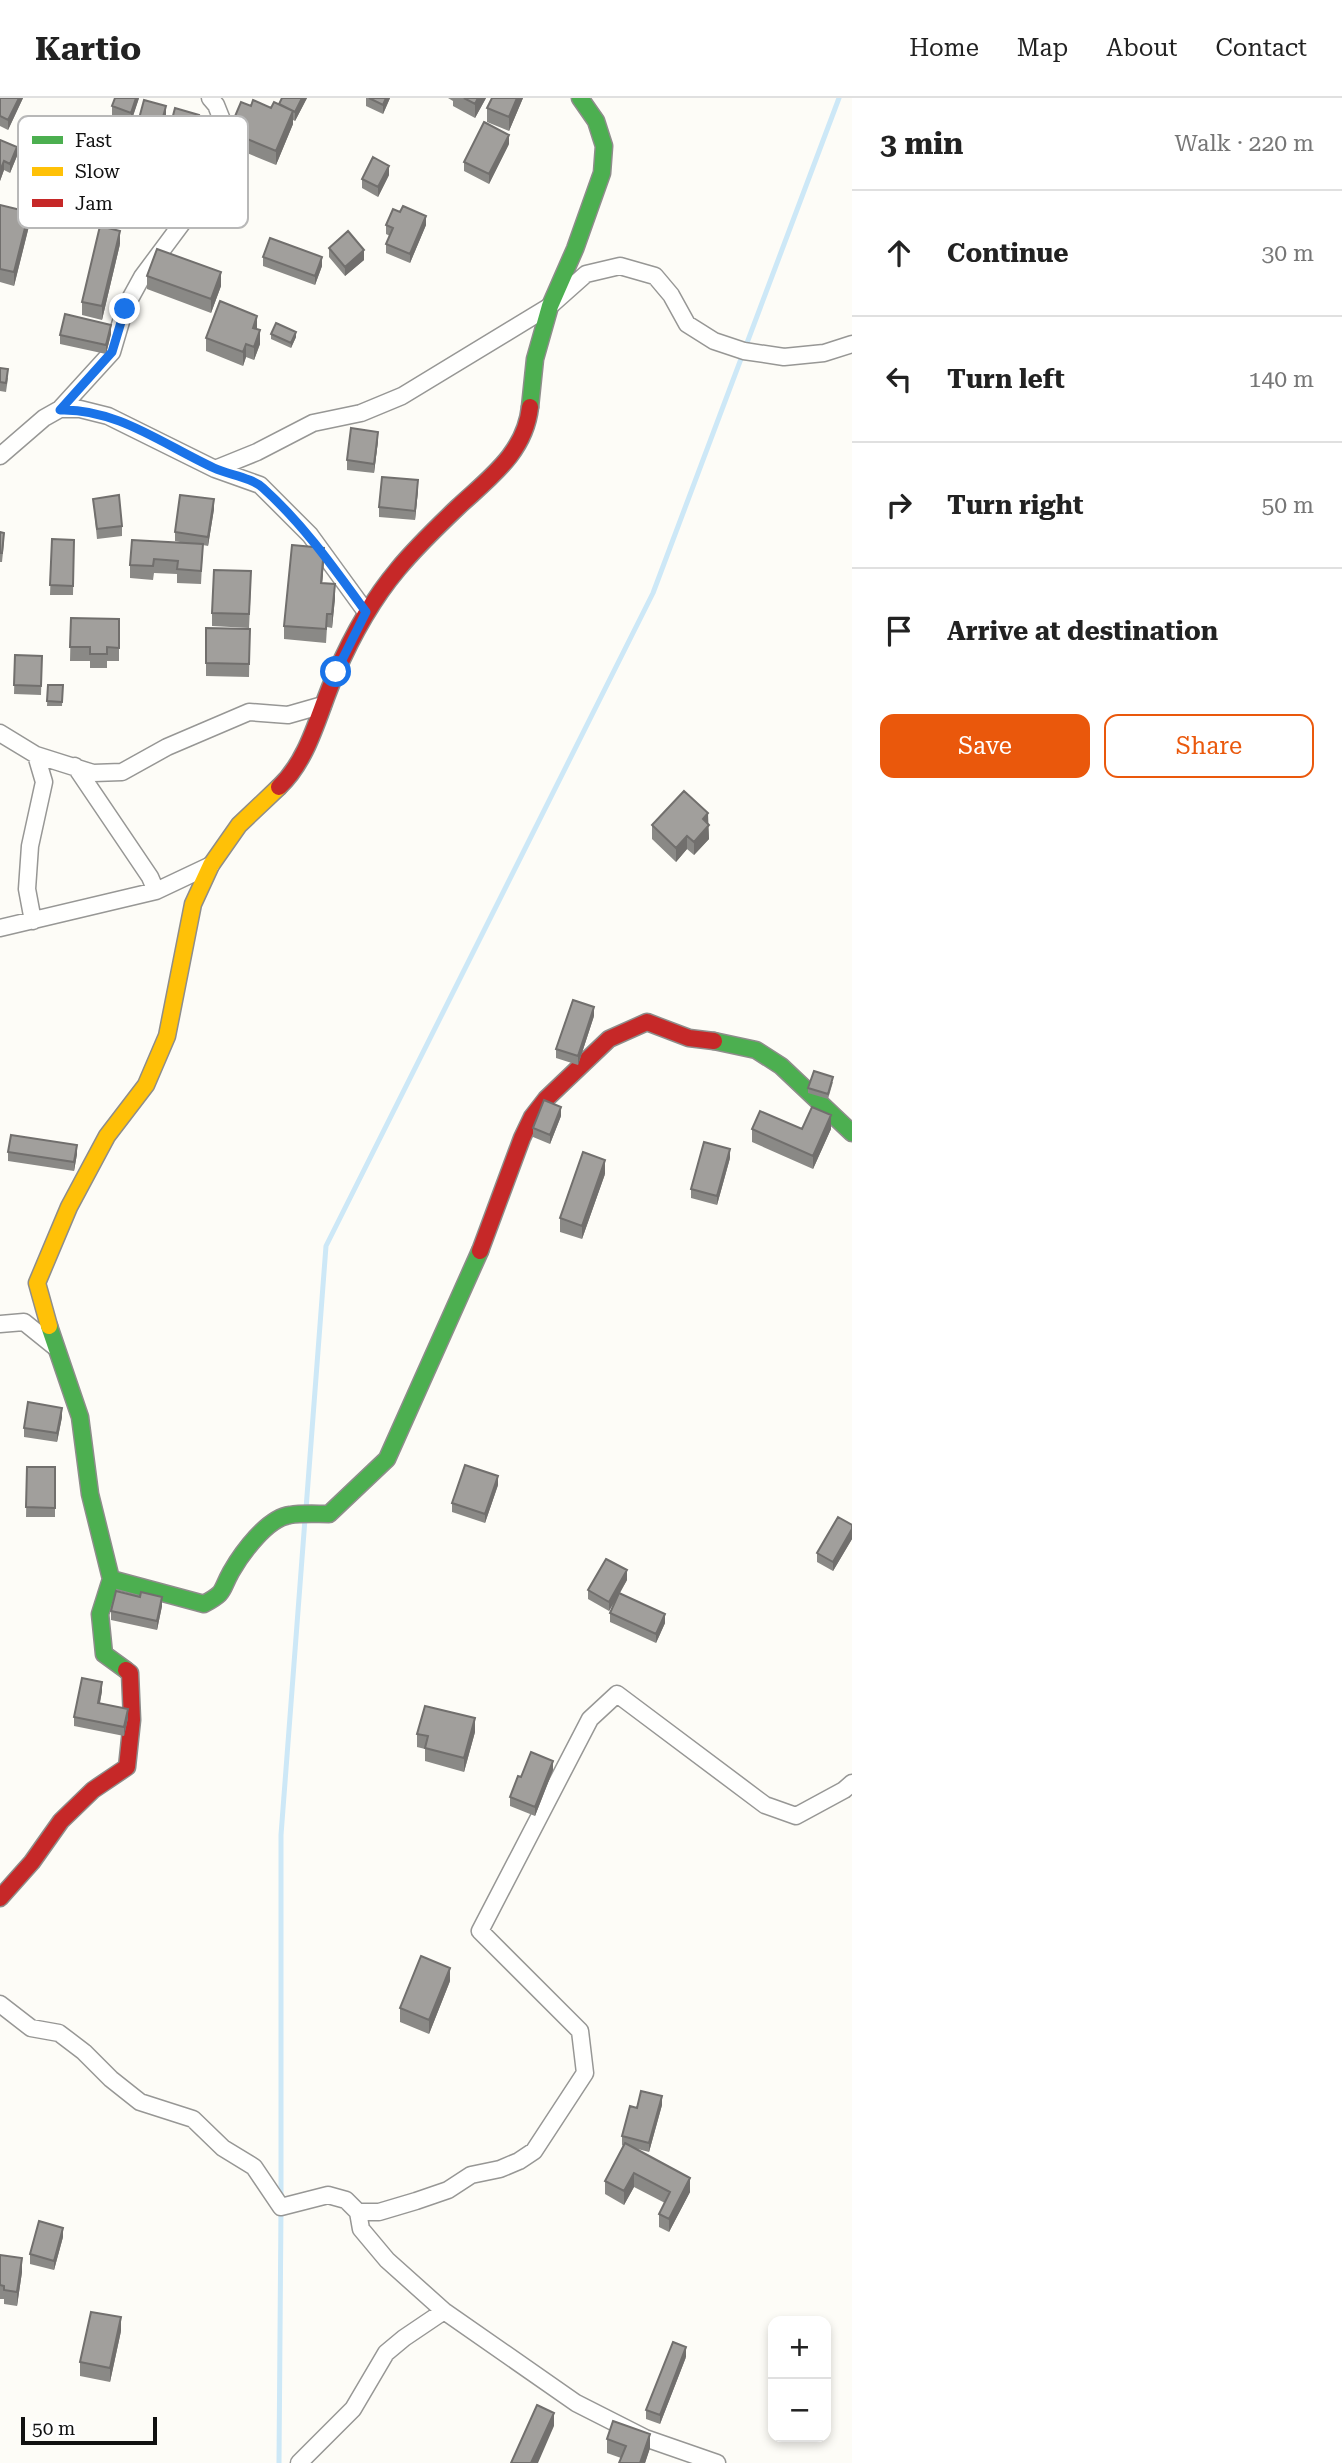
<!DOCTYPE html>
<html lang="en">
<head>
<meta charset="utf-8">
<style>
  :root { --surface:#fff; --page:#f2f2f2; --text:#222; --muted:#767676; --line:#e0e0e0; --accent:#ea580c }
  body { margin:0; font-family:"Roboto Serif",serif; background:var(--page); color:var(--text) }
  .controls { position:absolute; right:21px; bottom:21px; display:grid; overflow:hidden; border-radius:14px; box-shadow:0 4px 10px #0003 }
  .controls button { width:63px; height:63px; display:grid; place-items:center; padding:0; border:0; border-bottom:2px solid var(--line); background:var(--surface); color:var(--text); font:35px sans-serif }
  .scale { position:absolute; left:21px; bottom:18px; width:136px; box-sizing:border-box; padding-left:7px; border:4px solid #111; border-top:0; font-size:19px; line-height:24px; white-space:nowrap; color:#111; -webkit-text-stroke:5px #fff; paint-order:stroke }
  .stop { position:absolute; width:21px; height:21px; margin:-16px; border:5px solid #1a73e8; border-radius:50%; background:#fff }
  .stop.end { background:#1a73e8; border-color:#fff; box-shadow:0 2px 7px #0008 }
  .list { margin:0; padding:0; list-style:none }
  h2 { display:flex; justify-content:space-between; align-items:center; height:91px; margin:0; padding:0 28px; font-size:30px }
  h2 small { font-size:23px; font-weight:400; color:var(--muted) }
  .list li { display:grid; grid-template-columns:46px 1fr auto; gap:21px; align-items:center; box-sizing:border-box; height:126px; padding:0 28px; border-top:2px solid var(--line) }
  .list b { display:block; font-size:26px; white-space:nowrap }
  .list em { font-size:23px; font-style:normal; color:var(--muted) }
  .actions { display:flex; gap:14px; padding:21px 28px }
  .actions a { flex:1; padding:16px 0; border:2px solid var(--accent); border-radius:14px; text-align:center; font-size:24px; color:var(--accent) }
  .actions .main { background:var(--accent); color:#fff }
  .icon { flex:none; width:38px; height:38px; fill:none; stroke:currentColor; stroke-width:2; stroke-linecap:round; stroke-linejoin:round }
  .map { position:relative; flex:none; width:852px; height:2365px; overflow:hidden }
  header { display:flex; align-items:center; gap:42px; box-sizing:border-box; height:98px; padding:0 35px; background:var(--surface); border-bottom:2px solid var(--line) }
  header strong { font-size:33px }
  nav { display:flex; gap:38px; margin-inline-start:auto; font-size:24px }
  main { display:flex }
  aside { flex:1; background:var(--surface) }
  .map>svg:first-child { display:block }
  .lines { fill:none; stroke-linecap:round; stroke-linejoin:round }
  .stream { stroke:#cde8f7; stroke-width:5 }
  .street-casing { stroke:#979795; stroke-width:19 }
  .fast-casing { stroke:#8e8d8b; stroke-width:19 }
  .slow-casing { stroke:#8e8d8b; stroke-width:19 }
  .jam-casing { stroke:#8e8d8b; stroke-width:19 }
  .street { stroke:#fffffe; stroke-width:16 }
  .fast { stroke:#4caf50; stroke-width:16 }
  .slow { stroke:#ffc107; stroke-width:16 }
  .jam { stroke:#c62828; stroke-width:16 }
  .wall { fill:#8a8986 }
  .shaded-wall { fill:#716f6d }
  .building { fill:#a19f9c; stroke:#716f6d; stroke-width:2 }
  .route { stroke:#1a73e8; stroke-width:9 }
  .key { fill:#fff; stroke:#b8b8b8; stroke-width:2 }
  .key-label { font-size:19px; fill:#111 }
</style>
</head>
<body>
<header>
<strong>Kartio</strong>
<nav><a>Home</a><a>Map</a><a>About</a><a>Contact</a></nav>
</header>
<main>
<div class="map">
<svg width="852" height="2365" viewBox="0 0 852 2365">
  <rect width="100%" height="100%" fill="#fdfcf7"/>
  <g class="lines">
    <path class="stream" d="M306,1411L326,1148L653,495L839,0
      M281,2099V1737L305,1421
      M279,2365L281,2109"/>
    <g class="street-casing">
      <path id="street" d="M60,311L112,254L125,210L142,179L203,97L228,37L216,7L210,0
        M0,358L44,320L60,311H80L108,318L215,371L260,387L310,437L366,514
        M215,371L257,354L313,325L361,315L402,298L550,208L586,176L620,168L655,178L671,197L687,226L714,243L744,253L784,259L824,255L852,246
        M0,635L36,657L44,684L30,748L27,791L33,823
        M36,657L93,675L122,674L167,649L249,614L288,617L323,607
        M75,668L150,779L156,793
        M0,830L156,793L211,767
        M0,1226L24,1224L55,1249
        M0,1906L31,1930L59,1935L84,1954L111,1981L140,2004L193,2021L223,2050L254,2069L281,2109L328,2097L346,2102L358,2114L361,2131L387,2162L444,2213L576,2305L645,2340L717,2365
        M358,2114H379L416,2103L448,2092L471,2077L500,2071L519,2063L534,2053L585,1975L580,1933L480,1833L590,1621L617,1596L765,1707L796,1718L844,1692L852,1685
        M299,2365L353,2311L386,2255L404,2240L444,2213"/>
    </g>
    <g class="fast-casing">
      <path id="fast" d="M530,309L535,261L550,208L575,151L602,75L604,48L596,23L580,0
        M714,943L756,952L781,968L852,1035
        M49,1228L80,1319L90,1396L111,1481L100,1516L104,1556L126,1572
        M111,1481L204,1506C226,1494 220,1494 231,1474C242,1455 267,1420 290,1417C302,1415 316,1416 329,1416L387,1361L480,1153"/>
    </g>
    <g class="slow-casing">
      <path id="slow" d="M49,1228L37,1185L69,1109L107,1038L146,987L167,938L193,806L211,767L239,727L279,689"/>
    </g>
    <g class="jam-casing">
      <path id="jam" d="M279,689C310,660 319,612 336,575C352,538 372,502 398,471C416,449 437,429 458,409C489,380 525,355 530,309
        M480,1153L522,1040L532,1019L546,1001L609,941L647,924L689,940L714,943
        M0,1800L32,1764L61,1723L93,1692L127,1669L132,1622L130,1575L126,1572"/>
    </g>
    <use href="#street" class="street"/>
    <use href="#fast" class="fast"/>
    <use href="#slow" class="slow"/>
    <use href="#jam" class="jam"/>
  </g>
  <path class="wall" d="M0,0H23L8,32L0,28Z
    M139,0L131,24L112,17V8Z
    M282,0H307L295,23L293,22V26L276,67L235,50V37H233V23L251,8L271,10L279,7Z
    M366,0H390L383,16L366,8Z
    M448,0H486L475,20L453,8V3Z
    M492,0H523L509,33L487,24V10Z
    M166,22L163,31L169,33L199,31L187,72L133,57V43Z
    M0,42L17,58L10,75L4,72L0,83Z
    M509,46L489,86L464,73V64Z
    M55,64L102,65L92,85L108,102L97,123L81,115V106L87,94L76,89L69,103L48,93V84L36,110L24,105V96Z
    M389,77L378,99L362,90V81Z
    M0,107L29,128L14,188L0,184Z
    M386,127H426L410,165L386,155V146L390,138L386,136Z
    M120,146L102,222L82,217V204Z
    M329,150L364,162L345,178L329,159Z
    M263,159L322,168L315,187L263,168Z
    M147,178L221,188L211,215L147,191Z
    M257,231L260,246L254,262L246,259L243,268L206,253V240Z
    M111,236L106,256L60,246V237Z
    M271,236L296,239L291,250L271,241Z
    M0,270L8,280L6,294L0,293Z
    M378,343L374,375L347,372V362Z
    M418,392L415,422L379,419V409Z
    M93,401L122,428V438L97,441Z
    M214,411L208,448L203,447L201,486L177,485V476L154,475L153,482L130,480V467L191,446L175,443V434Z
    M0,434L4,444L2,464H0Z
    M52,441L74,442L73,497H50Z
    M324,463L322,485L335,500L332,530L327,529L326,545L284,541V528Z
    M251,487L249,530L212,528V515Z
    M71,520L119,521V563H107V570H90V563H70Z
    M206,530L250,531L249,579L206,578Z
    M15,557L42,558L41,597L14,596Z
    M48,587H63L62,608H47Z
    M708,726L709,741L694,757L687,751L676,764L652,741V727Z
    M594,918L578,967L556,960V951Z
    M833,984L828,1001L808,995V990Z
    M561,1018L550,1046L533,1039V1030Z
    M752,1031H831L813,1071L752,1044Z
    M8,1054L77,1056L74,1073L8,1063Z
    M730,1060L717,1107L691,1100V1091Z
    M605,1076L582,1141L560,1134V1120Z
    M62,1319L57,1344L24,1339V1330Z
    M27,1369H55V1419H26Z
    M498,1387L485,1425L452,1414V1405Z
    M852,1427V1441L833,1473L817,1464V1455Z
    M627,1482L620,1495L665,1525L656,1545L610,1524V1515L613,1506L609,1513L588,1501V1492Z
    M162,1508L157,1532L111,1522V1513Z
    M102,1593L100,1605L128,1620L124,1638L74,1628V1619Z
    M475,1634L464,1674L425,1663V1651L417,1649V1636Z
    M553,1672L535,1718L510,1708V1699L521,1679Z
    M450,1883L429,1936L400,1924V1910Z
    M662,2007L649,2054L634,2050L690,2094L669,2134L659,2129V2116L665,2105L634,2089L624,2107L605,2096V2083L623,2048L622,2047V2038L637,2010Z
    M63,2139L54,2172L30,2166V2156Z
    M0,2157L22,2174L17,2208L4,2206V2201H0Z
    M121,2233L110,2284L80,2278V2264Z
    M686,2259L660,2326L646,2321V2312Z
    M607,2341L650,2350L645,2365H619L621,2360L607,2355Z"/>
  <path class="shaded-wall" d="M19,0H23L8,32V22Z
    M136,0H139L131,24V15Z
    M302,0H307L295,23V14Z
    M386,0H390L383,16V7Z
    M478,0H486L475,20V6Z
    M517,0H523L509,33V19Z
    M166,8V22L160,44V30Z
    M293,13V26L276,67V53Z
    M199,17V31L187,72V59Z
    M509,37V46L489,86V76Z
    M17,49V58L10,75V66Z
    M102,51V65L88,94V81Z
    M55,57V66L48,79V84L36,110V101Z
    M4,63V72L0,83V73Z
    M389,68V77L378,99V89Z
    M76,75V89L69,103V89Z
    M108,92V102L97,123V114Z
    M29,114V128L14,188V174Z
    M426,118V127L410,165V156Z
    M120,133V146L102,222V208Z
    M364,152V162L345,178V169Z
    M322,159V168L315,187V178Z
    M221,174V188L211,215V201Z
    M257,218V231L253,230Z
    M111,227V236L106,256V247Z
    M260,232V246L254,262V249Z
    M296,234V239L291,250V245Z
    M246,246V259L243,268V254Z
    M378,334V343L374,375V366Z
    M418,382V392L415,422V413Z
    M214,401V411L208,448V439Z
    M324,450V463L321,499V485Z
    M335,486V500L332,530V516Z
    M708,715L709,741L694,757V744L703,721Z
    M687,738V751L676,764V750Z
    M594,909V918L578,967V958Z
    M561,1009V1018L550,1046V1037Z
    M831,1017V1031L813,1071V1058Z
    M77,1047V1056L74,1073V1064Z
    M730,1051V1060L717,1107V1098Z
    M605,1062V1076L582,1141V1128Z
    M62,1310V1319L57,1344V1335Z
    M498,1378V1387L485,1425V1416Z
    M852,1431V1441L833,1473V1464Z
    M627,1472V1482L609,1513V1504Z
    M162,1499V1508L157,1532V1523Z
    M665,1516V1525L656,1545V1536Z
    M102,1584V1593L98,1614V1605Z
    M128,1611V1620L124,1638V1629Z
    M475,1620V1634L464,1674V1660Z
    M553,1663V1672L535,1718V1709Z
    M450,1870V1883L429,1936V1922Z
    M662,1998V2007L649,2054V2045Z
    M634,2075V2089L624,2107V2093Z
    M690,2080V2094L669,2134V2121Z
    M63,2130V2139L54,2172V2163Z
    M22,2160V2174L17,2208V2194Z
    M121,2219V2233L110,2284V2270Z
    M686,2249V2259L660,2326V2317Z
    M554,2315V2328L538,2365H531Z
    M650,2336V2350L645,2365H640Z"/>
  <path class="building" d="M0,0H19L8,22L0,18Z
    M115,0H136L131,15L112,8Z
    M282,0H302L295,14L279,6Z
    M369,0H386L383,7Z
    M464,0H478L475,6Z
    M492,0H517L509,19L487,10Z
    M144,2L166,8L160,30L169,33L175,10L199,17L187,59L133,43Z
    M253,2L271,10L274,4L293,13L276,53L235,36L240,26L233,23L241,4L251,8Z
    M484,24L509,37L489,76L464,64Z
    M0,42L17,49L10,66L4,63L0,73Z
    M373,59L389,68L378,89L362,81Z
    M0,107L29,114L14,174L0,171Z
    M403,108L426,118L410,156L386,146L393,130L386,127L393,111L400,114Z
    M100,128L120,133L102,208L82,204Z
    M348,133L364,152L345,169L329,150Z
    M270,140L322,159L315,178L263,159Z
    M157,151L221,174L211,201L147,178Z
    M220,203L257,218L253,230L260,232L254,249L246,246L243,254L206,240Z
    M65,216L111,227L106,247L60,237Z
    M276,225L296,234L291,245L271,236Z
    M0,270L8,271L6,285L0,284Z
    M351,330L378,334L374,366L347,362Z
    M382,379L418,382L415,413L379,409Z
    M119,397L122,428L97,431L93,401Z
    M180,397L214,401L208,439L175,434Z
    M0,434L4,435L2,455H0Z
    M52,441L74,442L73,488L50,487Z
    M132,442L203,446L201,473L177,471L178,463L154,461L153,468L130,467Z
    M292,447L324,450L321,485L335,486L332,516H327L326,531L284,528Z
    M214,472L251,473L249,516L212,515Z
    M71,520L119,521V550L107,549V556H90V549H70Z
    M206,530L250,531L249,566L206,565Z
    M15,557L42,558L41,588L14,587Z
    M48,587H63L62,604L47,603Z
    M684,693L708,715L703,721L709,727L694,744L687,738L676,750L652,727Z
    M573,902L594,909L578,958L556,951Z
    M814,973L833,979L828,996L808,990Z
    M544,1002L561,1009L550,1037L533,1030Z
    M812,1009L831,1017L813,1058L752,1031L760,1013L802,1031Z
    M11,1037L77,1047L74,1064L8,1054Z
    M704,1044L730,1051L717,1098L691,1091Z
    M583,1054L605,1062L582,1128L560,1120Z
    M28,1304L62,1310L57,1335L24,1330Z
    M465,1367L498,1378L485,1416L452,1405Z
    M27,1369H55V1410L26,1409Z
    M838,1419L852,1427V1431L833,1464L817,1455Z
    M606,1461L627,1472L609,1504L588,1492Z
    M116,1493L140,1499L141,1494L162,1499L157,1523L111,1513Z
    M619,1495L665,1516L656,1536L610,1515Z
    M82,1580L102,1584L98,1605L128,1611L124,1629L74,1619Z
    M425,1608L475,1620L464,1660L425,1650L428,1638L417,1636Z
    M531,1654L553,1663L535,1709L510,1699L518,1678L521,1679Z
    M421,1858L450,1870L429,1922L400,1910Z
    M641,1993L662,1998L649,2045L622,2038L630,2008L637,2010Z
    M625,2045L690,2080L669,2121L659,2116L670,2094L634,2075L624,2093L605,2083Z
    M39,2123L63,2130L54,2163L30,2156Z
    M0,2157L22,2160L17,2194L4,2192V2188L0,2187Z
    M91,2214L121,2219L110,2270L80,2264Z
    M673,2244L686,2249L660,2317L646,2312Z
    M537,2307L554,2315L531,2365H511Z
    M613,2323L650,2336L640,2365H619L626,2348L607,2341Z"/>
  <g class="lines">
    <path class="route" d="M125,211L112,254L60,312C116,310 164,347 214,370C229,377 251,379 263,390C304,427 334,470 366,514L336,574"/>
  </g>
  <rect x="18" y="18" width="230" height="112" rx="10" class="key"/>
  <rect x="32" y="38" width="31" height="8" fill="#4caf50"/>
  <rect x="32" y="69" width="31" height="9" fill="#ffc107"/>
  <rect x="32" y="101" width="31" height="8" fill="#c62828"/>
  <g class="key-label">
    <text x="75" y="49">Fast</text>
    <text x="75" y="80">Slow</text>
    <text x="75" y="112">Jam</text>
  </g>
</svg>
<div class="controls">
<button>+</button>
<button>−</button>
</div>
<div class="scale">50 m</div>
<div class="stop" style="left:336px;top:574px"></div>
<div class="stop end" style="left:125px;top:211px"></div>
</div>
<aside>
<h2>3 min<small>Walk · 220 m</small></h2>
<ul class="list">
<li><svg class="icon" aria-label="ahead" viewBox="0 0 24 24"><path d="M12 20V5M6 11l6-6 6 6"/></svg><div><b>Continue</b></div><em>30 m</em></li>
<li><svg class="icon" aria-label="left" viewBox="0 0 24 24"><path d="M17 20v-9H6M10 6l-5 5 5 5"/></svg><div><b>Turn left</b></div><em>140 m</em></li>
<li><svg class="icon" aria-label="right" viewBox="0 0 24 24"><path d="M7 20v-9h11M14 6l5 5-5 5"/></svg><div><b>Turn right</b></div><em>50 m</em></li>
<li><svg class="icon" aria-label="arrive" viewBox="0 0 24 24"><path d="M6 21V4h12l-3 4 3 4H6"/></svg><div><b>Arrive at destination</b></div></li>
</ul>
<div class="actions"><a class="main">Save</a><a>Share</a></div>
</aside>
</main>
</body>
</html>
